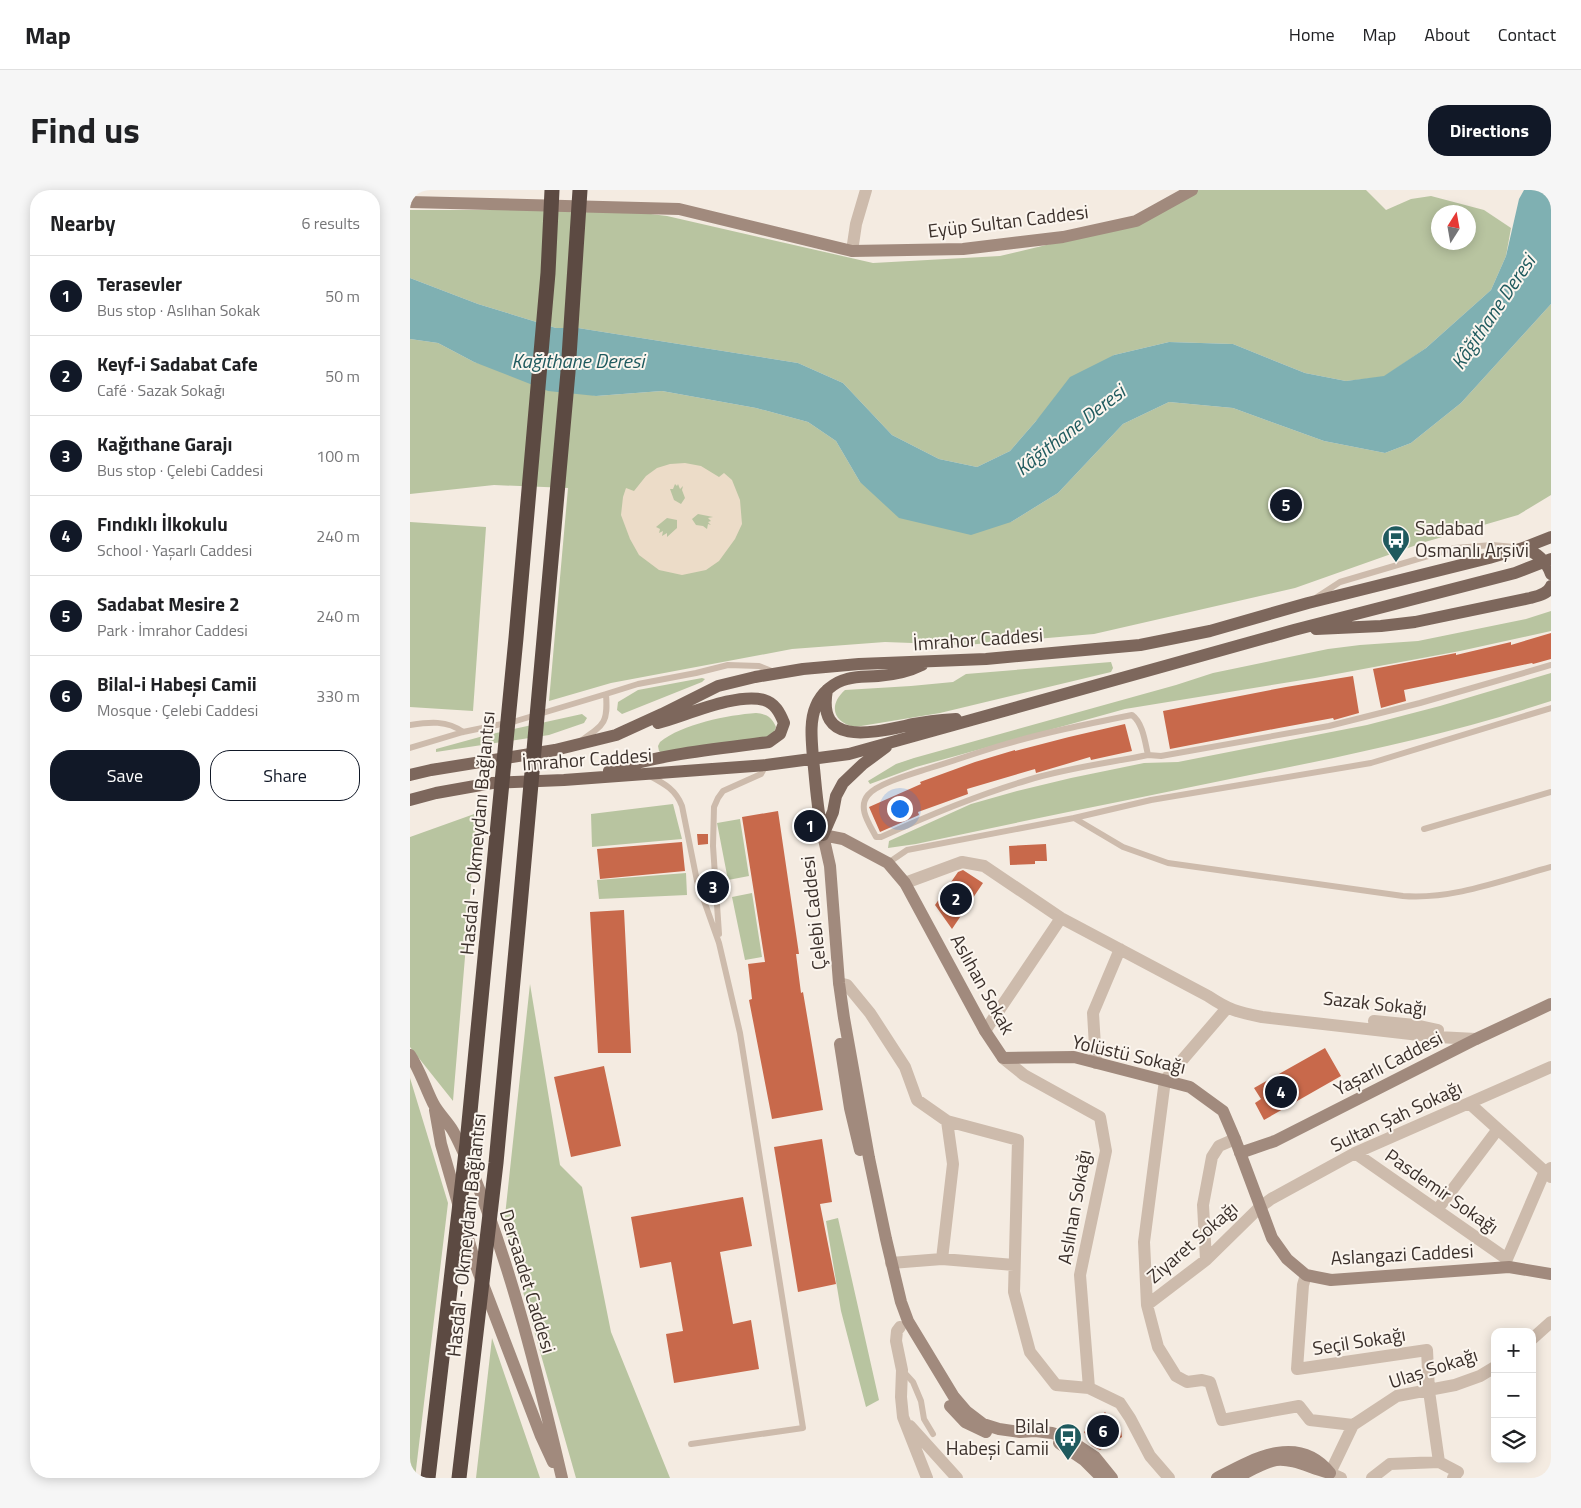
<!DOCTYPE html>
<html lang="en">
<head>
<meta charset="utf-8">
<style>
  :root { --surface:#fff; --page:#f6f6f6; --text:#202124; --muted:#757577; --line:#e0e0e0; --accent:#111827 }
  body { margin:0; font-family:"Titillium Web",sans-serif; background:var(--page); color:var(--text) }
  .controls { position:absolute; right:15px; bottom:15px; display:grid; overflow:hidden; border-radius:10px; box-shadow:0 2px 12px #0003 }
  .controls button { width:45px; height:45px; display:grid; place-items:center; padding:0; border:0; border-bottom:1px solid var(--line); background:var(--surface); color:var(--text); font:25px sans-serif }
  .compass { position:absolute; left:1021px; top:15px; width:45px; height:45px; border-radius:50%; background:var(--surface); box-shadow:0 2px 12px #0003; rotate:11deg }
  .you { position:absolute; left:489px; top:618px; width:18px; height:18px; margin:-12px; border:4px solid #fff; border-radius:50%; background:#1a73e8; box-shadow:0 0 0 8px #1a73e833 }
  .badge { display:grid; place-items:center; width:32px; height:32px; border-radius:50%; background:var(--accent); color:#fff; font-size:16px; font-weight:700 }
  .pin { position:absolute; translate:-50% -50%; border:2px solid #fff; box-shadow:0 1px 5px #0006 }
  .list { margin:0; padding:0; list-style:none }
  h2 { display:flex; justify-content:space-between; align-items:center; height:65px; margin:0; padding:0 20px; font-size:21px }
  h2 small { font-size:16px; font-weight:400; color:var(--muted) }
  .list li { display:grid; grid-template-columns:32px 1fr auto; gap:15px; align-items:center; box-sizing:border-box; height:80px; padding:0 20px; border-top:1px solid var(--line) }
  .list b { display:block; font-size:19px; white-space:nowrap }
  .list p { margin:0; font-size:16px; white-space:nowrap; color:var(--muted) }
  .list em { font-size:16px; font-style:normal; color:var(--muted) }
  .actions { display:flex; gap:10px; padding:15px 20px }
  .actions a { flex:1; padding:11px 0; border:1px solid var(--accent); border-radius:20px; text-align:center; font-size:18px; color:var(--accent) }
  .actions .main { background:var(--accent); color:#fff }
  .icon { flex:none; width:28px; height:28px; fill:none; stroke:currentColor; stroke-width:2; stroke-linecap:round; stroke-linejoin:round }
  .map { position:relative; flex:none; width:1141px; height:1288px; overflow:hidden; border-radius:20px }
  header { display:flex; align-items:center; gap:30px; box-sizing:border-box; height:70px; padding:0 25px; background:var(--surface); border-bottom:1px solid var(--line) }
  header strong { font-size:24px }
  nav { display:flex; gap:28px; margin-inline-start:auto; font-size:18px }
  .intro { display:flex; align-items:center; justify-content:space-between; box-sizing:border-box; height:120px; padding:0 30px }
  h1 { margin:0; font-size:35px }
  .button { padding:12px 22px; border-radius:20px; background:var(--accent); color:#fff; font-size:18px; font-weight:700 }
  main { display:flex; gap:30px; padding:0 30px }
  aside { flex:1; background:var(--surface); border-radius:20px; box-shadow:0 2px 12px #0003 }
  .map>svg:first-child { display:block }
  .green { fill:#b8c4a0; fill-rule:evenodd }
  .plaza { fill:#ecdcc8; fill-rule:evenodd }
  .water { fill:#7fb0b2 }
  .building { fill:#c8694b }
  .lines { fill:none; stroke-linecap:round; stroke-linejoin:round }
  .lane { stroke:#cdbbac; stroke-width:6 }
  .street { stroke:#cdbbac; stroke-width:12 }
  .secondary { stroke:#a18a7d; stroke-width:12 }
  .primary { stroke:#7d675c; stroke-width:12 }
  .highway { stroke:#5c4a42; stroke-width:15 }
  .labels { text-anchor:middle; stroke-width:4; stroke-linejoin:round; paint-order:stroke }
  .street-label { font-size:19px; fill:#3b302b; stroke:#fbf5ee }
  .poi-label { font-size:19px; fill:#3b302b; stroke:#fbf5ee; text-anchor:start }
  .water-label { font-size:20px; font-style:italic; fill:#1f5a5e; stroke:#fbf5ee }
</style>
</head>
<body>
<header>
<strong>Map</strong>
<nav><a>Home</a><a>Map</a><a>About</a><a>Contact</a></nav>
</header>
<div class="intro"><h1>Find us</h1><a class="button">Directions</a></div>
<main>
<aside>
<h2>Nearby<small>6 results</small></h2>
<ul class="list">
<li><span class="badge">1</span><div><b>Terasevler</b><p>Bus stop · Aslıhan Sokak</p></div><em>50 m</em></li>
<li><span class="badge">2</span><div><b>Keyf-i Sadabat Cafe</b><p>Café · Sazak Sokağı</p></div><em>50 m</em></li>
<li><span class="badge">3</span><div><b>Kağıthane Garajı</b><p>Bus stop · Çelebi Caddesi</p></div><em>100 m</em></li>
<li><span class="badge">4</span><div><b>Fındıklı İlkokulu</b><p>School · Yaşarlı Caddesi</p></div><em>240 m</em></li>
<li><span class="badge">5</span><div><b>Sadabat Mesire 2</b><p>Park · İmrahor Caddesi</p></div><em>240 m</em></li>
<li><span class="badge">6</span><div><b>Bilal-i Habeşi Camii</b><p>Mosque · Çelebi Caddesi</p></div><em>330 m</em></li>
</ul>
<div class="actions"><a class="main">Save</a><a>Share</a></div>
</aside>
<div class="map">
<svg width="1141" height="1288" viewBox="0 0 1141 1288">
  <rect width="100%" height="100%" fill="#f4ebe1"/>
  <path class="green" d="M788,0H956L976,20L1001,9L1021,6L1074,20L1101,38L1096,66L1081,100L1016,158L974,187L936,191L895,183L823,154L759,152L704,165L626,231L600,261L567,277L529,269L482,245L433,193L388,173L168,138H146L68,114L0,88V20H208L257,26L463,73L590,66L732,32ZM1028,22H1058V52H1028Z
    M1141,114V305L1108,325L1015,352L885,398L684,444L556,455L475,452L382,459L201,493L139,511L158,298L84,295L0,304V149L28,153L64,172L186,206L252,201L346,218L398,232L426,251L450,292L601,332L648,303L713,234L759,212L823,218L914,251L975,263L1001,253L1051,213Z
    M0,332L76,337L63,521L0,517Z
    M1141,421V441L1050,461L905,488L715,519L506,577L460,594L458,591L486,574L504,568L766,495L803,483L918,459L950,455L1008,451L1116,429Z
    M701,472L703,478L701,482L530,523L445,537C423,533 418,515 435,500L501,496L543,492L556,484Z
    M1141,483V511C1038,545 931,567 825,588C718,610 612,631 506,654L478,658L479,651L561,614L607,601L661,588L734,573L768,572L957,535L1030,516Z
    M292,488L295,489L292,492L212,524L207,520L208,512L228,500Z
    M346,523C357,524 362,527 366,537L364,542L357,547L252,563L249,561L248,556L250,552C272,534 318,525 346,523Z
    M172,524L177,528L174,533L139,545L26,562V559L77,545Z
    M263,614L272,649L182,657L181,624Z
    M67,623L43,911L0,857V647Z
    M330,629L339,686L318,690L307,633Z
    M276,683L277,705L189,709L187,690Z
    M342,703L352,767L335,770L322,707Z
    M120,794L150,975L172,997L201,1142L260,1288H166L94,1035Z
    M0,888L38,1013L5,1288H0Z
    M428,1028L469,1210L456,1217L431,1121L416,1031Z
    M82,1148L130,1288H66Z"/>
  <path class="plaza" d="M275,273L291,276L309,287L314,283L322,290L330,310L332,334L325,349L309,371L296,380L272,385L249,380L229,365L220,349L211,325L213,307L216,298L224,301L236,286L247,278L260,274ZM265,294L267,296L268,294L270,299L273,296L272,300L275,308L271,314L264,310L260,299H263ZM288,324L303,327L298,328L301,331L298,332L301,335L298,334L297,339L293,336L286,335L282,329ZM257,328L267,330V338L257,347V343L252,346L253,341L249,343L250,339L246,337Z"/>
  <path class="water" d="M1114,0H1141V114L1051,213L1001,253L975,263L914,251L823,218L759,212L713,234L648,303L601,332L561,345L489,328L450,292L426,251L398,232L346,218L252,201L186,206L138,201L64,172L28,153L0,149V88L68,114L146,138H168L388,173L433,193L482,245L529,269L567,277L600,261L626,231L660,187L704,165L759,152L823,154L895,183L936,191L974,186L1016,158L1081,100L1096,66L1109,9Z"/>
  <path class="building" d="M1141,443V469L1123,474L1122,473L994,500L996,511L971,518L963,479L1046,463V465L1101,452V455Z
    M943,486L949,523L924,530L923,528L869,538L760,559L753,521L876,497Z
    M715,534L722,561L681,570L680,567L626,583L625,579L557,599L558,604L508,622L509,625L470,642L459,617L511,594L510,592L565,572L605,560V561L659,547Z
    M368,621L389,764H386L391,803L393,802L413,920L362,929L339,810L342,809L338,774L355,772L332,627Z
    M287,644H298V654L288,655Z
    M272,652L275,681L190,689L187,659Z
    M636,654L637,671H625V674L600,675L599,656Z
    M553,680L573,693L542,739L525,715L548,682Z
    M214,720L221,863H188L180,722Z
    M915,858L931,886L854,930L845,913L851,909L844,898Z
    M194,876L211,956L161,967L144,887Z
    M412,949L422,1012L410,1014L426,1094L388,1102L364,957Z
    M333,1007L342,1056L310,1062L323,1134L341,1130L349,1179L264,1193L256,1144L273,1141L261,1072L230,1078L221,1027Z
    M695,1222L711,1240L712,1247L690,1260L682,1256L674,1242Z"/>
  <g class="lines">
    <path class="lane" d="M907,407L930,392L1045,358L1082,355L1105,357
      M0,535C19,532 37,530 53,542
      M172,550C195,534 198,532 196,504L228,494L286,483L318,475L349,476L364,482
      M0,558L53,542L106,531L196,504
      M738,565C735,552 733,533 722,525C677,534 632,543 589,556C566,563 543,571 520,578C505,583 468,593 458,605C447,618 460,635 466,647H471C519,625 567,605 618,590C656,578 698,573 738,565L751,566L919,536L1010,513L1141,475
      M240,586C255,594 266,600 272,616L287,691L309,753L330,843L393,1238L281,1254
      M664,628L741,610L961,573L1141,518
      M1014,639L1141,602
      M478,673L497,660L664,628L713,657L758,673L993,706C1042,710 1093,690 1141,677
      M309,744L303,656L304,617L308,608L313,601L351,584L356,575
      M493,1181L503,1192L511,1211L514,1229L523,1244"/>
    <path class="street" d="M442,61L446,34L456,0
      M495,693L552,672L574,676L651,728L798,806C819,820 827,822 852,827L1027,847L1066,849
      M429,793L437,795L460,823L495,877L507,910L537,931
      M817,818L755,890L734,1052L737,1115L748,1157L766,1186L777,1192L792,1190L800,1192L812,1230L889,1216L900,1230L943,1235
      M964,831L1005,835L1028,840
      M575,841L651,728
      M593,868L614,885L690,927L696,961L670,1085L679,1198
      M686,873L683,823L710,759
      M1059,913L1141,987
      M945,963L1097,1069
      M1027,1020L1088,939
      M532,1069L543,974L537,931L608,950L604,1102L620,1162L646,1195L679,1198L710,1213L720,1228L740,1266L759,1288
      M1097,1069L1134,983L1141,978
      M796,1070L793,1015L802,967L809,956L825,949
      M481,1073L532,1069L604,1075
      M896,1085L893,1095L887,1179L1017,1160L1019,1201L1029,1272
      M737,1115L796,1070L850,1017L861,1009L945,963L1141,877
      M490,1137L487,1141L486,1151L492,1180L491,1207L493,1227L517,1288
      M1122,1149L1141,1132
      M500,1236L547,1288
      M931,1288L920,1283L943,1235L987,1206L1045,1195L1070,1186L1085,1177
      M962,1288L980,1274L1029,1272L1048,1282L1043,1288"/>
    <path class="secondary" d="M0,12L269,19L442,61L553,59L653,47L726,31L782,0
      M413,645L433,649L478,673L495,693L575,841L593,868L664,867L780,897L813,921L825,949L862,1048L877,1069L896,1085L921,1090L1099,1077L1141,1084
      M413,645L420,676L429,793L434,828L459,968L476,1049L491,1112L498,1131L544,1207L556,1221L573,1234L589,1239L610,1242L625,1241L642,1243L655,1247L685,1267L702,1288
      M430,854L440,918L450,960
      M0,865C10,880 15,897 23,913C28,923 37,931 43,941C51,955 57,971 64,986C103,1083 128,1186 152,1288
      M25,920L31,954L66,1076L131,1246L143,1272
      M830,963L865,951L1066,849L1141,814
      M540,1216L555,1232L576,1242
      M649,1253L674,1270L692,1288
      M807,1288C843,1269 888,1243 920,1283
      M825,1288C836,1283 854,1272 866,1270C884,1268 902,1279 920,1283"/>
    <path class="primary" d="M1113,358C1127,363 1136,370 1141,384
      M906,439L971,436L1005,432L1120,408C1128,406 1138,404 1141,396
      M417,500C406,560 469,541 504,534C518,531 532,530 546,529
      M199,581C250,564 306,559 359,552L370,544L374,533C370,523 365,513 354,510C327,502 275,526 248,533
      M0,585L21,580L145,560L206,545L252,524L308,496L345,487L393,479L449,474L576,469L730,455L800,441L898,413L1079,368L1113,358L1141,347
      M0,610L26,603L82,593L154,590L356,575L439,564L884,440L1105,383L1141,369
      M413,645C407,620 406,595 403,569C402,552 399,532 406,516C411,503 424,492 437,489C447,486 457,487 468,486C483,485 498,482 512,475
      M413,645L423,622L426,606L433,593L453,574L476,557"/>
    <path class="highway" d="M18,1288L57,953L106,448L138,83L142,0
      M49,1288L86,973L109,727L158,182L170,0"/>
  </g>
  <defs>
    <g id="bus-pin" transform="scale(1.4375)"><path d="M0 17L-7.5 6A9.5 9.5 0 1 1 7.5 6Z" fill="#1f5a5e" stroke="#fbf5ee"/><path d="M-5-6H5V4H4V6H2V4H-2V6H-4V4H-5ZM-3.5-4V0h7V-4ZM-3.5 1.2v1.5H-2V1.2ZM2 1.2v1.5H3.5V1.2Z" fill="#fff"/></g>
  </defs>
  <g fill-rule="evenodd">
    <use href="#bus-pin" x="986" y="349"/>
    <use href="#bus-pin" x="658" y="1247"/>
  </g>
  <g class="labels">
    <g class="street-label">
      <text transform="translate(598 31) rotate(-7)" y="7">Eyüp Sultan Caddesi</text>
      <text transform="translate(568 449) rotate(-4)" y="7">İmrahor Caddesi</text>
      <text transform="translate(177 569) rotate(-4)" y="7">İmrahor Caddesi</text>
      <text transform="translate(67 643) rotate(-85)" y="7">Hasdal - Okmeydanı Bağlantısı</text>
      <text transform="translate(403 723) rotate(-96)" y="7">Çelebi Caddesi</text>
      <text transform="translate(573 794) rotate(61)" y="7">Aslıhan Sokak</text>
      <text transform="translate(965 813) rotate(6)" y="7">Sazak Sokağı</text>
      <text transform="translate(719 864) rotate(13)" y="7">Yolüstü Sokağı</text>
      <text transform="translate(978 873) rotate(-27)" y="7">Yaşarlı Caddesi</text>
      <text transform="translate(986 926) rotate(-25)" y="7">Sultan Şah Sokağı</text>
      <text transform="translate(1032 1001) rotate(35)" y="7">Pasdemir Sokağı</text>
      <text transform="translate(664 1017) rotate(-80)" y="7">Aslıhan Sokağı</text>
      <text transform="translate(56 1045) rotate(-84)" y="7">Hasdal - Okmeydanı Bağlantısı</text>
      <text transform="translate(782 1052) rotate(-41)" y="7">Ziyaret Sokağı</text>
      <text transform="translate(992 1064) rotate(-3)" y="7">Aslangazi Caddesi</text>
      <text transform="translate(118 1091) rotate(73)" y="7">Dersaadet Caddesi</text>
      <text transform="translate(949 1151) rotate(-9)" y="7">Seçil Sokağı</text>
      <text transform="translate(1023 1178) rotate(-18)" y="7">Ulaş Sokağı</text>
    </g>
    <g class="poi-label">
      <text x="1005" y="345">Sadabad<tspan x="1005" dy="22">Osmanlı Arşivi</tspan></text>
      <text x="639" y="1243" text-anchor="end">Bilal<tspan x="639" dy="22">Habeşi Camii</tspan></text>
    </g>
    <g class="water-label">
      <text transform="translate(1083 122) rotate(-56)" y="7">Kâğıthane Deresi</text>
      <text x="168" y="178">Kağıthane Deresi</text>
      <text transform="translate(660 240) rotate(-38)" y="7">Kâğıthane Deresi</text>
    </g>
  </g>
</svg>
<div class="controls">
<button>+</button>
<button>−</button>
<button><svg class="icon" aria-label="layers" viewBox="0 0 24 24"><path d="M12 4l9 5-9 5-9-5zM3 14l9 5 9-5"/></svg></button>
</div>
<svg class="compass" viewBox="-18 -18 36 36"><path d="M0-13l5 13h-10z" fill="#e53935"/><path d="M0 13l5-13h-10z" fill="#757577"/></svg>
<div class="you"></div>
<div class="pin badge" style="left:400px;top:636px">1</div>
<div class="pin badge" style="left:546px;top:709px">2</div>
<div class="pin badge" style="left:303px;top:697px">3</div>
<div class="pin badge" style="left:871px;top:902px">4</div>
<div class="pin badge" style="left:876px;top:315px">5</div>
<div class="pin badge" style="left:693px;top:1241px">6</div>
</div>
</main>
</body>
</html>
